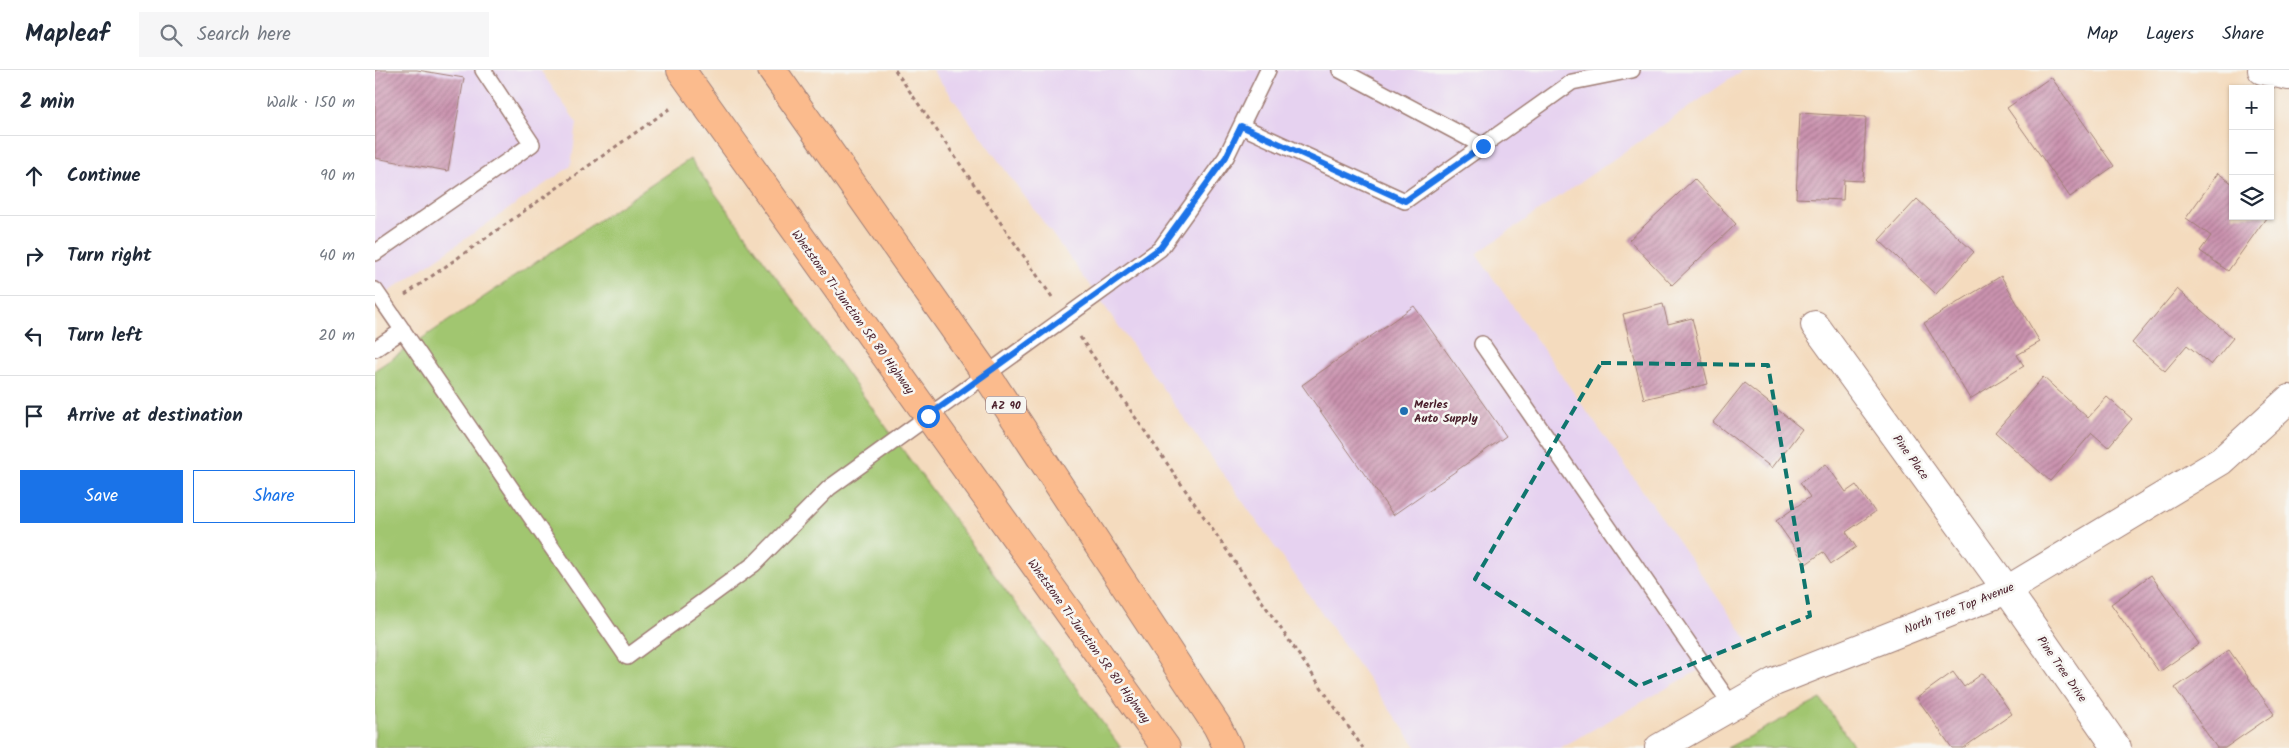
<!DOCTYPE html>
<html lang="en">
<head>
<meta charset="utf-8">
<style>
  :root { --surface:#fff; --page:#f6f6f7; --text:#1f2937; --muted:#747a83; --line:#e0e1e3; --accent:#1a73e8 }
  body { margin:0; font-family:Kalam,sans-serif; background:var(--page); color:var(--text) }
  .controls { position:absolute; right:15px; top:15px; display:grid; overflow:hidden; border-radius:0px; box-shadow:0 1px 4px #0004 }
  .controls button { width:45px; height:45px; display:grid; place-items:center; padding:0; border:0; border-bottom:1px solid var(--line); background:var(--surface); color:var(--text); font:25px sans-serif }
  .stop { position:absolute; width:15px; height:15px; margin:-11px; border:4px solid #1a73e8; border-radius:50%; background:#fff }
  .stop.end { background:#1a73e8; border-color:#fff; box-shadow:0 1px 5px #0008 }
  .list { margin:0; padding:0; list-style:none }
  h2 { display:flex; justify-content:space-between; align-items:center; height:65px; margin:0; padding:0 20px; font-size:21px }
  h2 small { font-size:16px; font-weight:400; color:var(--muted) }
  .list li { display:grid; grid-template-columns:32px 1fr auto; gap:15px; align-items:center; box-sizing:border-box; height:80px; padding:0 20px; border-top:1px solid var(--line) }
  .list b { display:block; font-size:19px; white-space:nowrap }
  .list em { font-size:16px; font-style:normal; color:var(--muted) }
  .actions { display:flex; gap:10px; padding:15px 20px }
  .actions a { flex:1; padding:11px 0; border:1px solid var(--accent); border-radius:0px; text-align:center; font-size:18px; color:var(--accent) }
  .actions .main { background:var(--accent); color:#fff }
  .icon { flex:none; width:28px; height:28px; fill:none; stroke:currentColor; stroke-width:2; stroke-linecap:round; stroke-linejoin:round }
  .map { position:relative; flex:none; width:1914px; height:678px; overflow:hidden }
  header { display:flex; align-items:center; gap:30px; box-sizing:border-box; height:70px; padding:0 25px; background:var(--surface); border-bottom:1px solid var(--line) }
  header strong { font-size:24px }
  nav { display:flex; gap:28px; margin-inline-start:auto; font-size:18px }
  .search { width:350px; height:45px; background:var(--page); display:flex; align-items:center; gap:12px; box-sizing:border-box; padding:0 18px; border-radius:0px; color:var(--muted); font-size:19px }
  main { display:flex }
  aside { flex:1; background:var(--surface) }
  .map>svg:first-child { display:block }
  .built { fill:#e6d2f0 }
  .green { fill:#a1c670; stroke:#76724e }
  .building { fill:url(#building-hatch) }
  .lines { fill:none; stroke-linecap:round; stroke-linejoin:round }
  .lane-casing { stroke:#9f7d74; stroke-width:18 }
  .street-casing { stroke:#9f7d74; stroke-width:30 }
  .highway-casing { stroke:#9f7d74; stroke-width:30 }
  .path { stroke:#9f7d74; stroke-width:3; stroke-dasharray:4 4; stroke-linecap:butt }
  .lane { stroke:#fff; stroke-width:15 }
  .street { stroke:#fff; stroke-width:28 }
  .highway { stroke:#fbbb8d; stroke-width:28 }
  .route { stroke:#1a73e8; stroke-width:6 }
  .marked { fill:none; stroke:#0f766e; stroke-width:4; stroke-dasharray:10 6; stroke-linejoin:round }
  .poi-dot { fill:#1f6fb2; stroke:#f6f6f2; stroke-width:2 }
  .labels { text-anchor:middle; stroke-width:5; stroke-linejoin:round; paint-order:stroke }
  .shield { fill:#f6f6f2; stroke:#7e6067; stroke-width:1 }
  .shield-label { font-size:11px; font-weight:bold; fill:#4a1f2b }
  .street-label { font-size:12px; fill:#4a1f2b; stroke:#f6f6f2 }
  .poi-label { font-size:12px; font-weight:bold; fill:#4a1f2b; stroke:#f6f6f2; text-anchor:start }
</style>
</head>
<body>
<header>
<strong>Mapleaf</strong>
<div class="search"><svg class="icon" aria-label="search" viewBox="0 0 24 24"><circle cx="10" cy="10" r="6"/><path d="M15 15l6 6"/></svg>Search here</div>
<nav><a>Map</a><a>Layers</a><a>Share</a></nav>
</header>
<main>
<aside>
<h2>2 min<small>Walk · 150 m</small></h2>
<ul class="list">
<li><svg class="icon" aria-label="ahead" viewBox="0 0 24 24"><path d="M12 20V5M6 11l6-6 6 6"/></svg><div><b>Continue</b></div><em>90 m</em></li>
<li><svg class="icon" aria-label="right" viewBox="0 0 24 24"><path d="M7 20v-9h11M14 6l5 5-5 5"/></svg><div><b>Turn right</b></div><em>40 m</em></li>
<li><svg class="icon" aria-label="left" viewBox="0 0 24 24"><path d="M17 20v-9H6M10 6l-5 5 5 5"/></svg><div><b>Turn left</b></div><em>20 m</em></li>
<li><svg class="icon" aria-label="arrive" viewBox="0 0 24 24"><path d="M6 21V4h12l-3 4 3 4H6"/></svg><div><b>Arrive at destination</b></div></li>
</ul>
<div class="actions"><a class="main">Save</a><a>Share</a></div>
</aside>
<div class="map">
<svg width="1914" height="678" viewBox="0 0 1914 678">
  <defs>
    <pattern id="building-hatch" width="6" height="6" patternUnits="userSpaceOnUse" patternTransform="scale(1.25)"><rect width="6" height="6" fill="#ca93af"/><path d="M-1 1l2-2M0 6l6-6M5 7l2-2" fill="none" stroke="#a6778f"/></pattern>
  </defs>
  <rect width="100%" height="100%" fill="#f6f6f2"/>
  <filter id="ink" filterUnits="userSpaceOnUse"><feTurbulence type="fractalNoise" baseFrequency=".02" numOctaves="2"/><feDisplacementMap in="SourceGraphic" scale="10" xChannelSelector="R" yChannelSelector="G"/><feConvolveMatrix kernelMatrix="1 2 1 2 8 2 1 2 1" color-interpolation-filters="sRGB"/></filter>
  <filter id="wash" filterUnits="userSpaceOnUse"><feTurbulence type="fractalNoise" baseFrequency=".0096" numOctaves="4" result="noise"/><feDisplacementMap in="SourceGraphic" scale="20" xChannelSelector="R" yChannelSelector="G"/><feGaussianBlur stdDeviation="1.12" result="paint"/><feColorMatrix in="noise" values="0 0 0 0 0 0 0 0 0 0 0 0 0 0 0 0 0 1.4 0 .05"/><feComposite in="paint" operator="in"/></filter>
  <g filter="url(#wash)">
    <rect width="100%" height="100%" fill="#f4dbbe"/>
    <path class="built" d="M0,0H165L202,53L196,96L0,231Z
      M557,0H1368L1101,184L1374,572L1185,678H1042L721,224Z"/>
    <path class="green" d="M315,89L746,678H0V300Z
      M1446,629L1480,678H1352Z"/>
    <g id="blocks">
      <path class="building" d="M0,0H42L89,8L73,101L0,88Z
        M1676,7L1739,96L1695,127L1632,38Z
        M1425,43L1491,47L1488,111L1469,110L1468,130L1421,128Z
        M1843,103L1858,114V146H1889L1891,148L1853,201L1825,181L1836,166L1811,148Z
        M1319,109L1361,154L1297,215L1254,170Z
        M1542,129L1599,182L1561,224L1504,170Z
        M1626,206L1665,272L1642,285L1649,296L1595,329L1549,253Z
        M1802,219L1858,268L1836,295L1812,275L1790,301L1757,273Z
        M1288,234L1293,254L1317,248L1333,314L1269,329L1248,244Z
        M1039,236L1131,366L1018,445L927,315Z
        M1668,307L1713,348L1732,327L1757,349L1733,377L1717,363L1675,411L1620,362Z
        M1369,313L1427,359L1397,398L1338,352Z
        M1451,394L1471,422L1481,415L1500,442L1471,462L1481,477L1456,494L1448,482L1431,494L1401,451L1435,427L1425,413Z
        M1776,505L1824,574L1784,602L1736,534Z
        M1854,580L1899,644L1850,678H1842L1800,618Z
        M1578,602L1589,617L1608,603L1637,644L1588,678H1577L1542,628Z"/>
    </g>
  </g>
  <g filter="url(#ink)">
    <use href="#blocks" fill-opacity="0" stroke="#9f7d74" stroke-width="1"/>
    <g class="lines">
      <g class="lane-casing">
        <path id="lane" d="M965,0L1108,76
          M866,56L1030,131L1197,12L1257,0
          M0,183L157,74L108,0
          M0,220L252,587L379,494L454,418L785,179L851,87L893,0
          M1107,274L1357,636
          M0,279L28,260"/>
      </g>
      <g class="street-casing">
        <path id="street" d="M1887,0L1914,6
          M1440,255L1632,520L1742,678
          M1284,678L1399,612L1632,520L1846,391L1914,329"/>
      </g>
      <g class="highway-casing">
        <path id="highway" d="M306,0L791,678
          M397,0L611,304L842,656L853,678"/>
      </g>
      <path class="path" d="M520,0L677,227
        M30,225L297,37
        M705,267L988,678"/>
      <use href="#lane" class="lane"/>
      <use href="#street" class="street"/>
      <use href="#highway" class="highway"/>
    </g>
  </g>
  <g class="lines" filter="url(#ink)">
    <path class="route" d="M553,346L785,178L851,87L866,56L1030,131L1108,76"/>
  </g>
  <path class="marked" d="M1226,293L1393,295L1435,546L1263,616L1100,509Z"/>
  <circle class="poi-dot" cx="1029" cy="341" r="5"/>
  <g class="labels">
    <rect class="shield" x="611" y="326.5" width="40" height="17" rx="4"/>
    <g class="shield-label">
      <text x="631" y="339">AZ 90</text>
    </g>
    <g class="street-label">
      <text transform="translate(478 242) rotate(54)" y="4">Whetstone TI-Junction SR 80 Highway</text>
      <text transform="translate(1536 387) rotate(54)" y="4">Pine Place</text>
      <text transform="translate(1584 538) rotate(-22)" y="4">North Tree Top Avenue</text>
      <text transform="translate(714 571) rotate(54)" y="4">Whetstone TI-Junction SR 80 Highway</text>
      <text transform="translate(1687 599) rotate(55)" y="4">Pine Tree Drive</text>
    </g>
    <g class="poi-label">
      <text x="1039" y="338">Merles<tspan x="1039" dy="14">Auto Supply</tspan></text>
    </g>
  </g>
</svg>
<div class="controls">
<button>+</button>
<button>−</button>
<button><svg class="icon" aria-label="layers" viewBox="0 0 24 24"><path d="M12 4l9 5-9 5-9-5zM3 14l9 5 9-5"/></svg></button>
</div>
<div class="stop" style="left:553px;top:346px"></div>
<div class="stop end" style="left:1108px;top:76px"></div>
</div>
</main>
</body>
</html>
